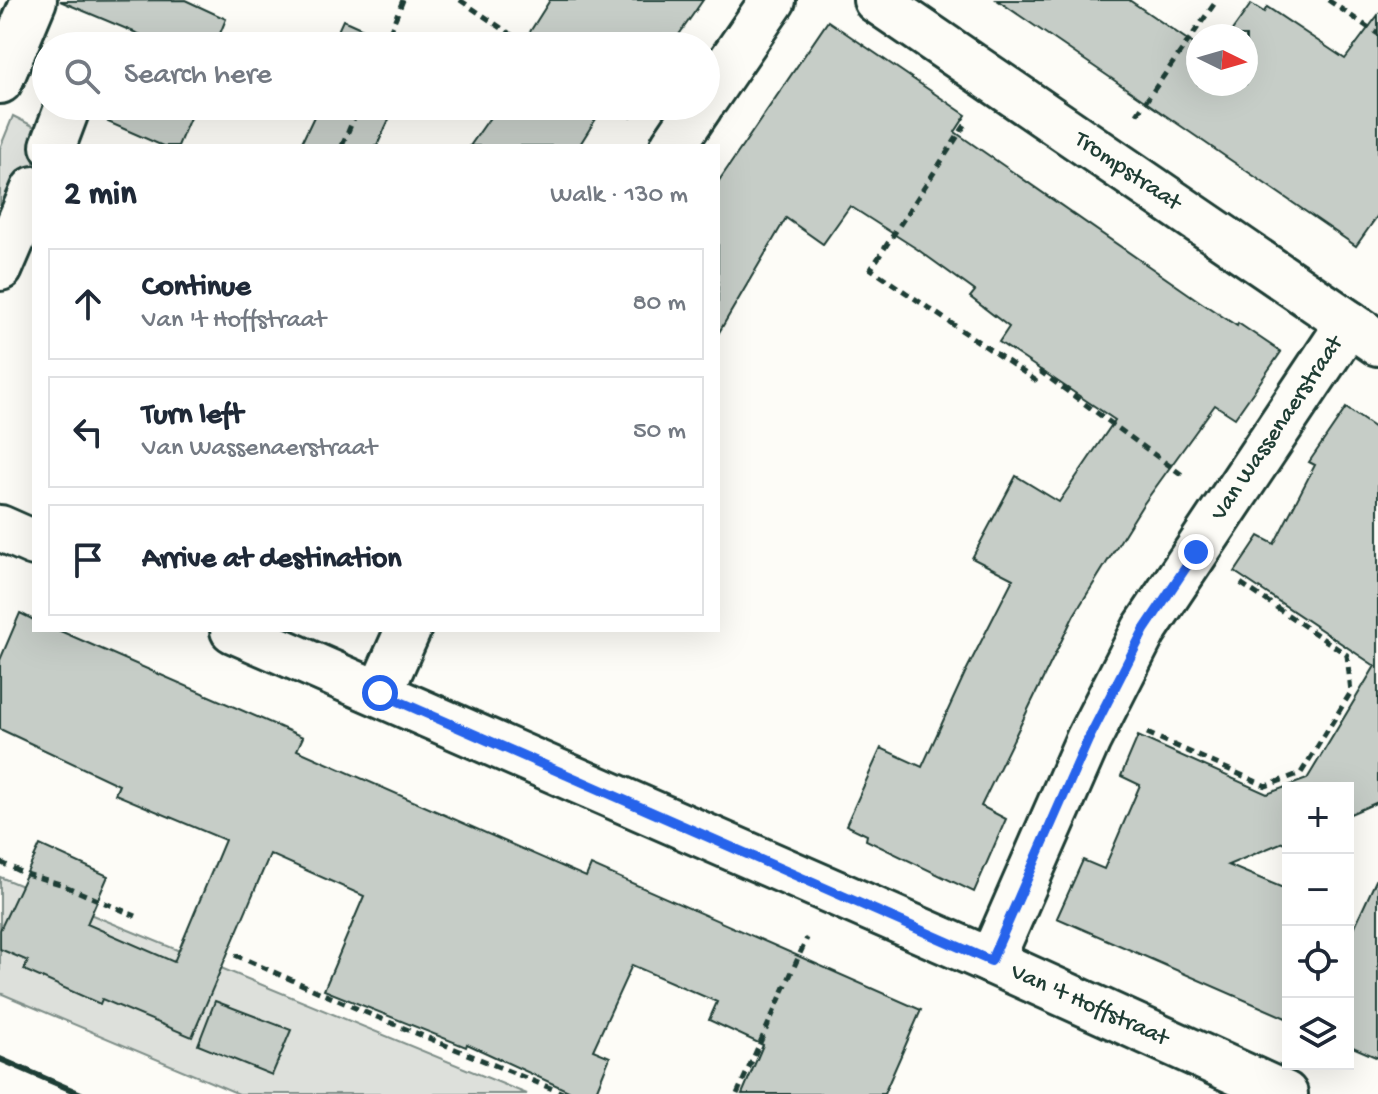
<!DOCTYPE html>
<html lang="en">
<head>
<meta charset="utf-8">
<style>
  body { margin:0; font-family:"Gochi Hand",sans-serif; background:#f6f6f7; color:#1f2937 }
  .controls { position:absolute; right:24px; bottom:24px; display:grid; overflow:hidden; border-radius:0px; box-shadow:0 8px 32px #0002 }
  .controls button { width:72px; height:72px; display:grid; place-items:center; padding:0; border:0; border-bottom:2px solid #e0e1e3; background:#fff; color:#1f2937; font:40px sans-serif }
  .compass { position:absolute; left:1186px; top:24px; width:72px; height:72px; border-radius:50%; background:#fff; box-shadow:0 8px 32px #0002; rotate:95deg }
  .stop { position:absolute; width:24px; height:24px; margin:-18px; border:6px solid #2563eb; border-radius:50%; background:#fff }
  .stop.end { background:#2563eb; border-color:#fff; box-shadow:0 2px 8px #0008 }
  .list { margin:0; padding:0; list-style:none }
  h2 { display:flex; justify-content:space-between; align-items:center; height:104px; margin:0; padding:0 32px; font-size:34px }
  h2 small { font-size:26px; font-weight:400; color:#747a83 }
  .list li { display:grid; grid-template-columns:52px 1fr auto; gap:24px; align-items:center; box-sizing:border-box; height:112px; margin:0 16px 16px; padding:0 16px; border:2px solid #e0e1e3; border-radius:0px }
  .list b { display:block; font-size:30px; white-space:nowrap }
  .list p { margin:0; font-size:26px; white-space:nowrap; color:#747a83 }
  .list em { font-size:26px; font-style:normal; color:#747a83 }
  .icon { flex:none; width:44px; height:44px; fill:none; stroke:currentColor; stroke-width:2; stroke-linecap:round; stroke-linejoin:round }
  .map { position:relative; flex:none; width:1378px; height:1094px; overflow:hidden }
  .search { position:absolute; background:#fff; box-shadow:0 8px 32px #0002; left:32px; top:32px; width:688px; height:88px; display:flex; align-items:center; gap:20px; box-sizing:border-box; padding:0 28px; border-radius:44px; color:#747a83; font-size:30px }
  .panel { position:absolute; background:#fff; box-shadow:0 8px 32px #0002; left:32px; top:144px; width:688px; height:488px; border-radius:0px }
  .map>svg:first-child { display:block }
  .green { fill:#dde0db; stroke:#7e8e88; stroke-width:2 }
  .building { fill:#c6cdc7; stroke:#1f3d34; stroke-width:2 }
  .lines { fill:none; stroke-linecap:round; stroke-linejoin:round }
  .minor-casing { stroke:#1f3d34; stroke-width:50 }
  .path { stroke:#1f3d34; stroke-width:5; stroke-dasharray:8 6; stroke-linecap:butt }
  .minor { stroke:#fdfcf7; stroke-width:44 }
  .rail { stroke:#1f3d34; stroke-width:6 }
  .route { stroke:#2563eb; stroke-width:10 }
  .labels { text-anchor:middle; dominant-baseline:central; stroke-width:7; stroke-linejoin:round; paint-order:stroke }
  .street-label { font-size:24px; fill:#1f3d34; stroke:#fdfcf7 }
</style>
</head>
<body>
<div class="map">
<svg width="1378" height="1094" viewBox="0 0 1378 1094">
  <rect width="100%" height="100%" fill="#fdfcf7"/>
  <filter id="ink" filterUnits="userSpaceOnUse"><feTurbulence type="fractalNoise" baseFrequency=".0125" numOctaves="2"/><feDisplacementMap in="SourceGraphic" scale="16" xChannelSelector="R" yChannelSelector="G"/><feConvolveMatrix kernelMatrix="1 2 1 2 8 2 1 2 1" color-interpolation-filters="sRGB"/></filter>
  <g filter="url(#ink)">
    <!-- green -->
    <g class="green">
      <polygon points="13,116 57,138 34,146 34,192 0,272 0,148"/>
      <polygon points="0,877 527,1094 239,1094 0,993"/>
    </g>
    <!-- building -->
    <g class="building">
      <polygon points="185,0 226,19 215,46 141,46 146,37 60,1"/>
      <polygon points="550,0 703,0 671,46 521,46"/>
      <polygon points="997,0 1129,0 1198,47 1198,84 1246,84 1246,36 1228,36 1251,4 1264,12 1267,7 1345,59 1378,15 1378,215 1356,246"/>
      <polygon points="343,20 401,46 331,46"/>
      <polygon points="828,21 966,115 955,132 1199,301 1237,326 1238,323 1281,352 1235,418 1215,405 1142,506 1074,615 981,806 1006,819 974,892 866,840 867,835 846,825 881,748 922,767 965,673 1013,579 972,558 1016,476 1059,502 1115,420 999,342 1009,327 970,297 975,291 917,249 850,206 823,244 786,218 718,334 718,182"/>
      <polygon points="115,106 195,106 178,146 163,146 108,122"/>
      <polygon points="319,106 395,106 377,146 300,146"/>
      <polygon points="498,106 604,106 579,146 470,146"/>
      <polygon points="1346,408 1378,430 1378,802 1348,815 1348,788 1288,788 1288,840 1228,865 1288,890 1288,1019 1057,918 1083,860 1104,869 1140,785 1121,776 1138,736 1267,794 1307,779 1375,666 1235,572 1259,536 1274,544 1315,465 1309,462"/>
      <polygon points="20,613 34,620 34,630 58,630 303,737 297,750 586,877 591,865 921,1010 884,1094 742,1094 763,1045 709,1020 717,1002 632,965 593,1050 610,1057 595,1094 575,1094 467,1044 466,1047 324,990 364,896 270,854 192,1037 102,999 100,1004 24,970 28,961 0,949 0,930 40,845 108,876 87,924 174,962 225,840 115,794 119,785 0,729 0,660"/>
      <polygon points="1378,876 1378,1058 1348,1045 1348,941"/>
      <polygon points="215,1001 291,1030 272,1075 198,1045"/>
    </g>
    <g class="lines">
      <!-- minor casing -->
      <g class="minor-casing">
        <g id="minor">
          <polyline points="876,0 1378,343"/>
          <polyline points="0,81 34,0"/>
          <polyline points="706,98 773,0"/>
          <polyline points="53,146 68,106"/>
          <polyline points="673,146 700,106"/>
          <polyline points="0,268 34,189"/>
          <polyline points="0,528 34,543"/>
          <polyline points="233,630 991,961 1285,1094"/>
          <polyline points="380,693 408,630"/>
          <polyline points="991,961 1088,740 1144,630 1349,323"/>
        </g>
      </g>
      <!-- path -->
      <g class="path">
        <polyline points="460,0 528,46"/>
        <polyline points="1328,0 1378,34"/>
        <polyline points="384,46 403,0"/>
        <polyline points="616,106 632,117"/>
        <polyline points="1137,114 1217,0"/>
        <polyline points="965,125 871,269 1035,380 1041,372 1185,477"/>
        <polyline points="342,146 359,106"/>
        <polyline points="1147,733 1266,786 1301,773 1351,692 1347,655 1239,582"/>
        <polyline points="0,862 23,873 60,884 136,916"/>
        <polyline points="235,955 367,1013 565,1094"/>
        <polyline points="737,1094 807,938"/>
      </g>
      <!-- minor -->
      <use href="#minor" class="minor"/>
      <!-- rail -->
      <polyline class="rail" points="0,1059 81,1094"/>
    </g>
  </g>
  <g class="lines" filter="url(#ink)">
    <!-- route -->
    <polyline class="route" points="380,693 991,961 1088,740 1144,630 1196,552"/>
  </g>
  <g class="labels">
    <!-- street labels -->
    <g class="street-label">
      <text transform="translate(1127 172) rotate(34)">Trompstraat</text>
      <text transform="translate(1278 429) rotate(-56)">Van Wassenaerstraat</text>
      <text transform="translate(1089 1006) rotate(24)">Van 't Hoffstraat</text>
    </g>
  </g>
</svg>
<div class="controls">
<button>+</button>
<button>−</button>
<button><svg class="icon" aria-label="locate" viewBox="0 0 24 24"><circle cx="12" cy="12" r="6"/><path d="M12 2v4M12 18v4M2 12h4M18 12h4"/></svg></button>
<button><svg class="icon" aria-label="layers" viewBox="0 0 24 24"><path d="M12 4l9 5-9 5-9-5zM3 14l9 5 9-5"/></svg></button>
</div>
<svg class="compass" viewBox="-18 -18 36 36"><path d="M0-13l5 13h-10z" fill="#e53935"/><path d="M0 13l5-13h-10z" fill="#747a83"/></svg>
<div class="stop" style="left:380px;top:693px"></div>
<div class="stop end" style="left:1196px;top:552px"></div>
<div class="search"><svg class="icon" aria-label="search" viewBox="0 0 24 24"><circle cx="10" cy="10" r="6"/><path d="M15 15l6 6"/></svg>Search here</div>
<section class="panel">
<h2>2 min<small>Walk · 130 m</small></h2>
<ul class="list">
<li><svg class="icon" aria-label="ahead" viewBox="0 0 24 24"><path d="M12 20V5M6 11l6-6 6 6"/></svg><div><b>Continue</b><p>Van 't Hoffstraat</p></div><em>80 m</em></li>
<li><svg class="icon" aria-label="left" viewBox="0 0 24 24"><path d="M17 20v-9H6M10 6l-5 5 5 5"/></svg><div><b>Turn left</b><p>Van Wassenaerstraat</p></div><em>50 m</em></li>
<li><svg class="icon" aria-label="arrive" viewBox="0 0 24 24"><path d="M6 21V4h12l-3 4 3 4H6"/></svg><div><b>Arrive at destination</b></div></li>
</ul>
</section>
</div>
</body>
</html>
